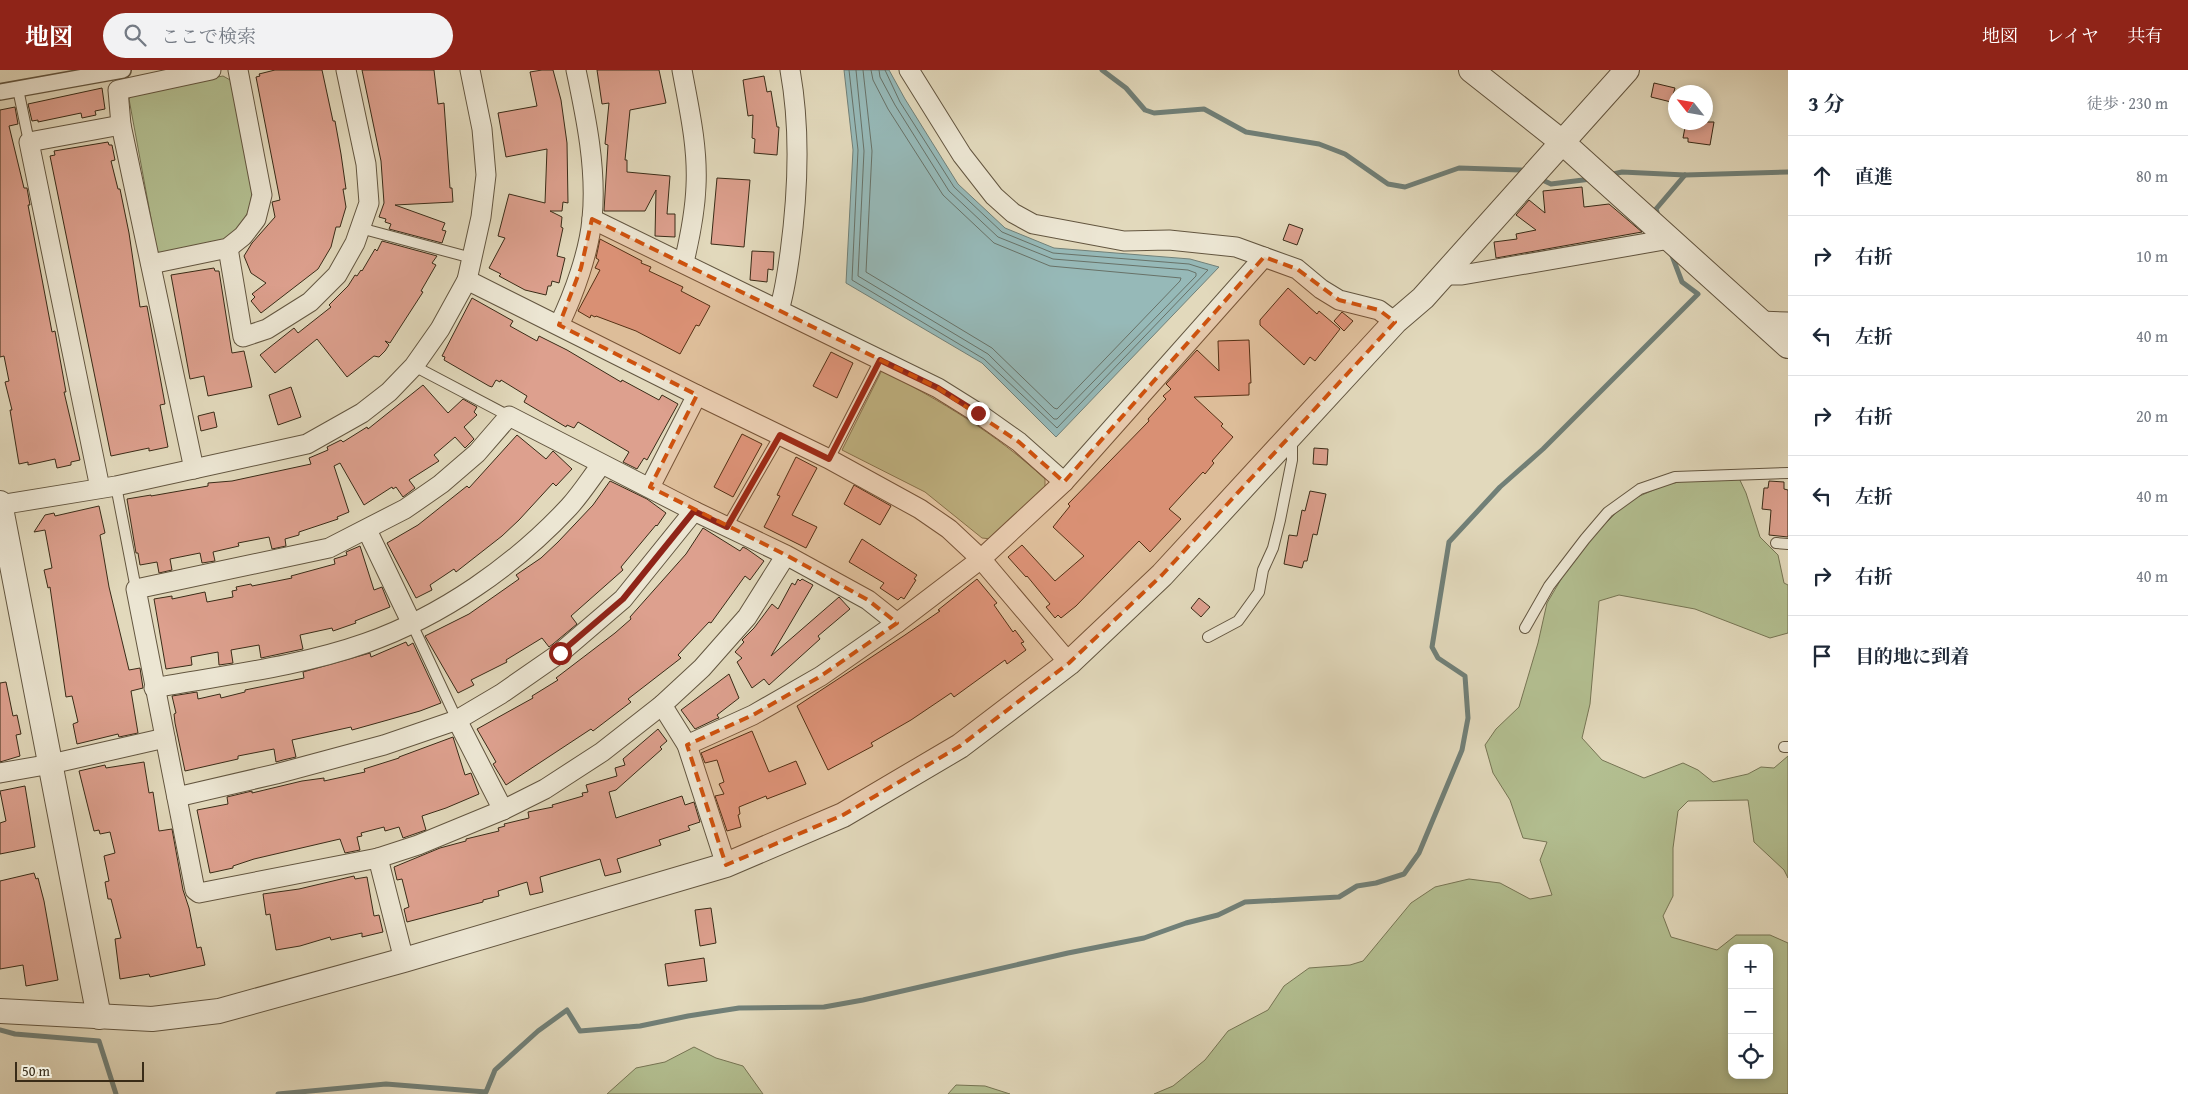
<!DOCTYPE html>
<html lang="ja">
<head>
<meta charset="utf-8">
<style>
  body { margin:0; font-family:"Gentium Book Plus","Noto Serif JP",serif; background:#f2f2f3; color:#1f2937 }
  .controls { position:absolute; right:15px; bottom:15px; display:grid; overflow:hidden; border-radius:10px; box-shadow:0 2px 8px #0003 }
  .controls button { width:45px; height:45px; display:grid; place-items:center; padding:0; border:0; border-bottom:1px solid #e0e1e3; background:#fff; color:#1f2937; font:25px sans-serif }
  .compass { position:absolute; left:1668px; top:15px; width:45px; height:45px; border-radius:50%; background:#fff; box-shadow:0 2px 8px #0003; rotate:301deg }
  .scale { position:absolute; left:15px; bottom:12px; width:129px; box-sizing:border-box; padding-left:5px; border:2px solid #392b17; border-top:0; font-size:14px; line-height:18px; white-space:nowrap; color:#392b17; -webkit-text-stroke:4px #ece6d3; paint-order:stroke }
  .stop { position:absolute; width:15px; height:15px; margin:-11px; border:4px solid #8f2418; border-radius:50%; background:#fff }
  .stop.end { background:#8f2418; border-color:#fff; box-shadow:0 1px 5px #0008 }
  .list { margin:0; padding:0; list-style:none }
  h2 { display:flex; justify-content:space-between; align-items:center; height:65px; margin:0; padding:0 20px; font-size:21px }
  h2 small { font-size:16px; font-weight:400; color:#747a83 }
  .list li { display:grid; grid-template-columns:32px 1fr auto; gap:15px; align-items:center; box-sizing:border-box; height:80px; padding:0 20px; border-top:1px solid #e0e1e3 }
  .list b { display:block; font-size:19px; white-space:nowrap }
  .list em { font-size:16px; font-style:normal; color:#747a83 }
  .icon { flex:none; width:28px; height:28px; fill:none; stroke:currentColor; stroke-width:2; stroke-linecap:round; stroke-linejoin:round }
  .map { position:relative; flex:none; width:1788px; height:1024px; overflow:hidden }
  header { display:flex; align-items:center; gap:30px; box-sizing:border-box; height:70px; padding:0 25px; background:#8f2418; color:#fff }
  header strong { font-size:24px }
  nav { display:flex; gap:28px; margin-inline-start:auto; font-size:18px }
  .search { width:350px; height:45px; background:#f2f2f3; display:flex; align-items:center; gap:12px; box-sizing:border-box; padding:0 18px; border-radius:28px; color:#747a83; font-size:19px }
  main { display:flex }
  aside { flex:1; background:#fff }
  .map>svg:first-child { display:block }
  .green { fill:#b3bf91; stroke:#767554; fill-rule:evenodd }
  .water { fill:#96b9b8; stroke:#718078 }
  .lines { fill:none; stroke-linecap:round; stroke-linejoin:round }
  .shore { stroke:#687268; stroke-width:1 }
  .stream { stroke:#718078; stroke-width:5 }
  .building { fill:#dda08e; stroke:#392b17 }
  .service-casing { stroke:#635640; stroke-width:12 }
  .pedestrian-casing { stroke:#635640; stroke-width:18 }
  .minor-casing { stroke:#635640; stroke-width:21 }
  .tertiary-casing { stroke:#635640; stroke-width:26 }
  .service { stroke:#ece6d3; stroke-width:10 }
  .pedestrian { stroke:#ece6d3; stroke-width:15 }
  .minor { stroke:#ece6d3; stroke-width:19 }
  .tertiary { stroke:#ece6d3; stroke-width:24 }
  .route { stroke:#8f2418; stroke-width:6 }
  .marked { fill:#ce520e; fill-opacity:0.2; stroke:#ce520e; stroke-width:4; stroke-dasharray:10 6; stroke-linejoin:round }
</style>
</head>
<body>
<header>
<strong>地図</strong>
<div class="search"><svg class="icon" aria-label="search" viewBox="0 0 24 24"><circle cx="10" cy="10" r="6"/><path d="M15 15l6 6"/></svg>ここで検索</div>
<nav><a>地図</a><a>レイヤ</a><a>共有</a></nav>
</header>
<main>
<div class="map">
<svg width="1788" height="1024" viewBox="0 0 1788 1024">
  <rect width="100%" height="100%" fill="#e2d9bc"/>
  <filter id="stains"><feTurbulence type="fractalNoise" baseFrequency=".004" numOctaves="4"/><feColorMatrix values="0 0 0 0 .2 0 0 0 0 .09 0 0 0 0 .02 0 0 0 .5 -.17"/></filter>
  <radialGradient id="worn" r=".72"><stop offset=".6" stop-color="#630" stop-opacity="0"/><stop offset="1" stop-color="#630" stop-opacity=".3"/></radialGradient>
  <!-- green -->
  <g class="green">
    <path d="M223,6L232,11L252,122C247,176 206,176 162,185L157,181L129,29L136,22Z"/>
    <path d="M882,300C942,332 994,362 1045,409V417L991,469L982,468L925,422L842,380Z"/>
    <path d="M1738,406L1746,423L1760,467L1778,485L1784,513L1788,515V563L1770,568L1695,539L1619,525L1599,531L1590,634L1582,668L1602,690L1644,708L1683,693L1698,700L1713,712L1748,704L1761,697L1774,698L1788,686V808L1784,800L1754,772L1748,730L1688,731L1678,741L1673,778V826L1663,846L1671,867L1717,880L1736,865H1770L1788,873V1024H1154L1173,1016L1205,990L1228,961L1268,940L1284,916L1309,898L1350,895L1363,891L1411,833L1435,817L1469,809L1500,813L1530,829L1552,825L1540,790L1547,772L1523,768L1510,730L1493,703L1485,675L1496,659L1519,637L1538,573L1547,533L1570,494L1600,459L1628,431L1665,415L1688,410ZM1732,878H1769V1005H1732Z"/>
    <polygon points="694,977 716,988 743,996 763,1024 607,1024 636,998 665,992"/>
    <polygon points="956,1015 985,1016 1010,1024 948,1024"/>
  </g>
  <!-- water -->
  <polygon class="water" points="844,0 889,0 905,29 958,114 1005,158 1054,178 1190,189 1219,197 1056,367 982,293 846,213 853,80"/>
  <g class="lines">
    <!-- shore -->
    <g class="shore">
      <polyline points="849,0 858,80 852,210 984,289 1057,358 1208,200 1189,194 1053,183 1002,162 954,117 900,32 885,0"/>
      <polyline points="856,0 864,81 858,206 988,284 1054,349 1057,349 1196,206 1196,203 1188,200 1053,189 998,167 949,121 895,35 880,7 879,0"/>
      <polyline points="863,0 872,81 866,202 992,278 1054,338 1057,339 1180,211 1181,208 1050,196 994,173 943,125 888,39 873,10 871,0"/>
    </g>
    <!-- stream -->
    <g class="stream">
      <polyline points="1102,0 1126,18 1145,40 1154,43 1204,39 1246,62 1319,74 1345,84 1388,114 1405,117 1459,98 1521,100 1526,103"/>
      <polyline points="1609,105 1622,102 1685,105 1788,102"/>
      <polyline points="1538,108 1551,114 1591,109"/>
      <polyline points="1659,149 1656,139 1685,105"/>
      <polyline points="0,960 15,964 99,971 116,1024"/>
      <polyline points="278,1024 386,1014 486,1022 495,1000 538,961 567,940 580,961 640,956 688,946 739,938 824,937 863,930 1068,883 1144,868 1186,853 1218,845 1245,832 1339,827 1357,816 1376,813 1404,804 1419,783 1462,680 1468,648 1465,606 1438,588 1432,577 1449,472 1500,417 1543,379 1698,224 1682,212 1671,183"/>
    </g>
  </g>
  <!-- building -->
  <g class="building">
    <polygon points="275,0 322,0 333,51 335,51 341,84 346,119 343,119 346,137 340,157 336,157 331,177 318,199 261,243 251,231 255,227 252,224 266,213 251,203 244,186 252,173 275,147 272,132 280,130 256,7 260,6 259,4"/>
    <polygon points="362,0 434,0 438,34 444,33 450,118 452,118 453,132 395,135 445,153 442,160 446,161 442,173 389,159 391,154 385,152 386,149 379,147 384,133 381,91"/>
    <polygon points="542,0 553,0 561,30 567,73 568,133 563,132 562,141 550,141 562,147 561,157 563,158 557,186 565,188 559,213 552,211 551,216 548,216 546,225 525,220 499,206 501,204 489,198 505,168 498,166 509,124 545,133 547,79 506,87 498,43 537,36 530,2"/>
    <polygon points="597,0 659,0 666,33 630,40 625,90 627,90 627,102 670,106 667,144 675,144 675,167 655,166 656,120 645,141 604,141 608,75 605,74 609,33 602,34"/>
    <polygon points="764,6 767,22 771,21 777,57 779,57 777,85 754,83 755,69 752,68 753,45 748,46 743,10"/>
    <polygon points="1654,13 1675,18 1671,32 1651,27"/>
    <polygon points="102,18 105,39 95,41 96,45 82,48 81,43 38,52 38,50 32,51 28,34"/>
    <polygon points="15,37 18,54 9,56 24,118 27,118 30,135 28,135 52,262 55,261 66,322 64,322 80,390 71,392 71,395 57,398 55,389 28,395 28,392 19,394 10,340 12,340 5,312 9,311 4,286 0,287 0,40"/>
    <polygon points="1686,52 1714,52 1710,75 1688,72 1688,68 1683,68"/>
    <polygon points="108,72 109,75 112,75 115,90 111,91 118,119 120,119 129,163 140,237 147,236 165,334 160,335 168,377 149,381 149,378 111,386 50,86 55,85 54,81"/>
    <polygon points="717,108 750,110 744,177 711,174"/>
    <polygon points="1582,117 1584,137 1609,134 1642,162 1496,188 1494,172 1517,169 1516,164 1536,160 1516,145 1529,130 1545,143 1543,121"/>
    <polygon points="1289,154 1303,159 1297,175 1283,170"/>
    <polygon points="600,169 642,191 641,193 651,197 649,201 683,217 681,221 710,236 699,256 696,255 680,284 636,261 596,246 595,247 591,245 590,248 578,241 600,200 595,198 599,190 596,188"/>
    <polygon points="382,171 437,186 432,193 436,195 421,221 423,222 390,273 385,271 389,275 385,281 379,287 374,286 347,307 317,269 275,303 260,285 294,258 298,263 331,237 329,235 348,216 355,205 357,206 361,200 362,201 375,179 377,181"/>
    <polygon points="752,181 774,182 773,200 768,199 767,212 750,210"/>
    <polygon points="214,198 215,201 219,201 232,283 244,281 252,317 208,326 204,306 190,309 171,205"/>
    <polygon points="1288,218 1317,244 1319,241 1340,259 1315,291 1310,287 1304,295 1260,255 1260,250"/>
    <polygon points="472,228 513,251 510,256 537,271 539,266 567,280 621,312 622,310 659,330 662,325 678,334 647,390 644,388 637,399 623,392 629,382 578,352 574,358 567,355 566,357 524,332 527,326 501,310 500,312 496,310 492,317 489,316 444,290 445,287 442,286"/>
    <polygon points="1342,242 1353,251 1344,261 1334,251"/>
    <polygon points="1249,270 1251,313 1249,313 1249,325 1194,327 1223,354 1221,356 1233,367 1212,391 1214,393 1205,404 1203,402 1169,439 1181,449 1150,482 1139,471 1076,536 1061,548 1058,545 1055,548 1046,537 1050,534 1027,506 1026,507 1008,487 1022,475 1055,511 1084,486 1053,457 1070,436 1068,434 1149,351 1148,349 1166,329 1163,326 1171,319 1166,314 1197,280 1219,301 1218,271"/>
    <polygon points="831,282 853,293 837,328 813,316"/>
    <polygon points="423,315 448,343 463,329 477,337 474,342 477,345 464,357 474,369 465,378 455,367 434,385 439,391 409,410 415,418 403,427 396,417 393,419 392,417 364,435 340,393 334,396 349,442 337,447 338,449 299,462 299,465 285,469 286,476 272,479 269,467 238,473 239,476 213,482 215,491 202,493 200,483 170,489 172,500 159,503 157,492 140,495 138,483 136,483 127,429 151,425 151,426 208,416 208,413 232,411 311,394 309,388 328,380 327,377 341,370 343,372 367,357 368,359"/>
    <polygon points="291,317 301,347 278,355 269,325"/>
    <polygon points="214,342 217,357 201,361 198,346"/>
    <polygon points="742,364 762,374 733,427 714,417"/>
    <polygon points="517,365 546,389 553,381 572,399 556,416 553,413 519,450 502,466 456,502 454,499 430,515 432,520 416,528 387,473 418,455 467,416 469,418"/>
    <polygon points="1314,378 1328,379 1327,395 1313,394"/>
    <polygon points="796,387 817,398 792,445 817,457 806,478 764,457 780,426 777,425"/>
    <polygon points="610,411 647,429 666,443 657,456 656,455 621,497 623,500 571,546 577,554 553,574 549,577 542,568 506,590 507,592 471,610 474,615 458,623 425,566 469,544 519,509 516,505 541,488 558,472 593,435"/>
    <polygon points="1769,411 1784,412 1784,419 1788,420 1788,467 1769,465 1771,440 1762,439 1764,418 1768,418"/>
    <polygon points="854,415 891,436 880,455 844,434"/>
    <polygon points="1310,421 1326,424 1317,465 1313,464 1307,491 1304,491 1302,498 1284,494 1289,465 1297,466 1302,440 1305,441"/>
    <polygon points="99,436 105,463 100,465 109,517 129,600 140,598 143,618 131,621 138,663 119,667 118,664 77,674 73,654 78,652 72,626 66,627 50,517 48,518 44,500 52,498 45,460 34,462 45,445 54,443 55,446"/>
    <polygon points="703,458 740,481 743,477 747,479 764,491 750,510 745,506 711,553 709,552 678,585 681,588 628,629 631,632 593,661 591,659 506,715 493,694 496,692 477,659 533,628 532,626 558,610 556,608 615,563 631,549 630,547 686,484"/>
    <polygon points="862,469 917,505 914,509 916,510 904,529 901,527 898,530 880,518 884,513 849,492"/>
    <polygon points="360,476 374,520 382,517 390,537 355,551 356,553 333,561 332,558 300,565 303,579 261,588 259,575 231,580 233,593 219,595 218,582 191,587 192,595 166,599 154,529 172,526 172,529 205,522 207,532 233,527 232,521 237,520 236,517 251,514 252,516 292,508 291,506 335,494 334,489 347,485 346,482"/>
    <polygon points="798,509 800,511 802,509 813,515 771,586 839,527 850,539 818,566 820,569 769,615 764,609 752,618 737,592 742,588 735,582 744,572 742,570 754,558 772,534 778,539 792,513 795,515"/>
    <polygon points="977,509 997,533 994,535 1013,562 1015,560 1024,572 1021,573 1026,580 1007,594 1005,590 954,627 951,623 911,650 871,673 873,676 828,700 797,636 905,565 940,541 938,540"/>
    <polygon points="1199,528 1210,537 1201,547 1191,538"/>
    <polygon points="406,572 408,576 413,573 441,633 420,641 352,660 351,657 292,670 296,687 283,690 276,692 274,679 238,686 238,689 185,701 175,653 174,644 176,643 172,626 197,622 198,629 220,624 221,628 245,622 245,620 304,608 303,602 370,583 371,587"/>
    <polygon points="729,604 739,628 717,645 719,648 716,649 695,659 681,640"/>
    <polygon points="6,612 13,646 17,645 21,664 16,665 20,686 0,692 0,613"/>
    <polygon points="658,659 667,671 660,677 662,679 616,720 609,722 616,748 682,726 685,735 694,732 700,752 688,756 690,760 659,770 661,775 617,789 621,802 605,806 600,789 540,807 543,822 530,825 527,812 498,821 499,826 483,830 483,832 407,852 404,839 409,837 402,809 397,810 394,797 440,778 466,771 466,769 499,761 498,758 505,756 504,754 529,748 528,742 553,737 552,735 583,726 582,723 588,722 586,715 617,706 615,698 625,695 623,689"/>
    <polygon points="752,661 769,702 796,691 806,714 767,729 766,726 739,737 740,744 738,745 741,757 727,761 715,726 724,724 719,714 724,712 717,690 705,693 701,683"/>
    <polygon points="453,667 465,705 471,703 479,724 446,738 422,746 426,760 403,768 399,757 385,761 384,757 361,763 362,766 357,767 360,780 345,783 340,769 254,789 233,796 233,798 210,803 197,740 228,734 227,727 252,721 252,723 302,711 324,708 324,711 365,702 364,699 399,688 399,687"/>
    <polygon points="144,692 149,723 153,722 159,761 172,759 183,820 189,838 197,878 201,877 205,895 150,907 149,904 120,909 115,869 121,868 111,829 108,829 105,812 109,811 104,786 115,783 110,762 100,764 99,760 94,761 79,701 105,695 106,698"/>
    <polygon points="25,716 35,777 0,784 0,753 6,751 0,721"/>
    <polygon points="34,803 36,809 38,808 44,831 58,910 26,916 23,895 0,899 0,811"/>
    <polygon points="354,806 355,809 367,807 374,846 379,845 383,862 362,867 362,863 331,870 330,867 300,876 276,880 270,844 266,845 263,824 299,819"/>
    <polygon points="711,838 716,873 700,876 695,840"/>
    <polygon points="704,888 707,911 668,916 665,894"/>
  </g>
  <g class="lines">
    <!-- service casing -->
    <g class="service-casing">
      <g id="service">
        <polyline points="18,19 29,72"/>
        <polyline points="360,158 472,188"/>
        <polyline points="414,296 509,346"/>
        <polyline points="829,389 880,290"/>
        <polyline points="116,416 136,519"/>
        <polyline points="727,457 780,365"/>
        <polyline points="1776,473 1788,474"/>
        <polyline points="412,554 457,650"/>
        <polyline points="1525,558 1549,516 1585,469 1608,442 1640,419 1675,407 1788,403"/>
        <polyline points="1208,567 1238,551 1259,522 1263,500 1273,478 1280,450 1292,390 1292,370"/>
        <polyline points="1784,677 1788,677"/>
      </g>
    </g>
    <!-- pedestrian casing -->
    <g class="pedestrian-casing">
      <polyline id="pedestrian" points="0,22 123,0"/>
    </g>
    <!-- minor casing -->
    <g class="minor-casing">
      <g id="minor">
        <path d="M682,0C689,38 698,77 696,116C695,142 690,167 684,192"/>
        <polyline points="909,0 962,85 994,126 1013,143 1033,154 1124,171 1169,170 1236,177 1297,199 1321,219 1339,230 1379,240 1395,252"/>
        <polyline points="592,149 938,318 978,343 1019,372 1064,412"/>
        <polyline points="228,178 243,267 267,259 310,232 337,205 355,173 369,133 366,94 346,0"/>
        <polyline points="151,194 228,178 243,166 256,149 262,125 238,0"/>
        <polyline points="1442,205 1462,205 1670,169"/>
        <polyline points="467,210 697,325 829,389 920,439 949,459 981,489 1069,593"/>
        <path d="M779,240C785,221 787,203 790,183C798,123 801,60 790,0"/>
        <polyline points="1760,251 1788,252"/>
        <path d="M559,255C574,224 589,182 592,149C597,100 586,47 576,0"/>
        <polyline points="194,399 121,55 118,20 211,0"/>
        <polyline points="650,417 697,325"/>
        <polyline points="100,418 29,72 121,55"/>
        <polyline points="0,435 116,416 307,374 362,343 389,322 414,296 440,259 467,210 481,147 486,105 482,59 470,0"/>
        <polyline points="367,460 412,554"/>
        <polyline points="786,485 747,547 702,598 662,635 602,682 545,719 503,740 418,775 378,788 199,823 195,820 136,519 329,478 405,439 441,414 477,383 509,346 694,441 786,485 868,530 897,553"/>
        <path d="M154,618C224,605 298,597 366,573C442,546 514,496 569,437C581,424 591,408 601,395"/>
        <polyline points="662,635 687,675 726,795"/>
        <polyline points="457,650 503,740"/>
        <polyline points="687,675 753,645 821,606 897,553 981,489 1064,412 1264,187"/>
        <polyline points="0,703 51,694 165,668"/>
        <polyline points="177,727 276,704 384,675 457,650 501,624 560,583 623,529 694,441"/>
        <polyline points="378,788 404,890"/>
      </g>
    </g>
    <!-- tertiary casing -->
    <g class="tertiary-casing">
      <g id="tertiary">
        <polyline points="1471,0 1562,72 1788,276"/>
        <polyline points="0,433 99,947"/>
        <polyline points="0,941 152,949 219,941 404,890 726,795 843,745 960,676 1069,593 1162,505 1395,252 1423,228 1627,0"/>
      </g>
    </g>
    <!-- service -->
    <use href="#service" class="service"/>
    <!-- pedestrian -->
    <use href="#pedestrian" class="pedestrian"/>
    <!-- minor -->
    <use href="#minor" class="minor"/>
    <!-- tertiary -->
    <use href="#tertiary" class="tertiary"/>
  </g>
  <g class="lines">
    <!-- route -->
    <polyline class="route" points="560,583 623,529 694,441 727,457 780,365 829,389 880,290 938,318 978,343"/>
  </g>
  <!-- marked area -->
  <path class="marked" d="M592,149L938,318L1019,372L1064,412L1264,187L1297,199L1339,230L1379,240L1395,252L1162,505L1069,593L960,676L843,745L726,795L687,675L753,645L821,606L897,553L868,530L786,485L650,417L697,325L559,255L581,198Z"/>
  <rect width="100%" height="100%" filter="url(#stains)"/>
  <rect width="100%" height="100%" fill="url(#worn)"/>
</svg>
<div class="controls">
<button>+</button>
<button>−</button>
<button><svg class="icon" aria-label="locate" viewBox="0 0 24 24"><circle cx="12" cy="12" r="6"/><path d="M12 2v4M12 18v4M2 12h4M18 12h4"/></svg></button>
</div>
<svg class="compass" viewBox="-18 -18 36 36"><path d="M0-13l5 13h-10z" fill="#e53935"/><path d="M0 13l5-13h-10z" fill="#747a83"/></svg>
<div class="scale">50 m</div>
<div class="stop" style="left:560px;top:583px"></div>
<div class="stop end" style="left:978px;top:343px"></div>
</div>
<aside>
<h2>3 分<small>徒歩 · 230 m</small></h2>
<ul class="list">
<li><svg class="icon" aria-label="ahead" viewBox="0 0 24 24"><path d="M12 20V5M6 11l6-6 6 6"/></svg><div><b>直進</b></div><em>80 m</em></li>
<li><svg class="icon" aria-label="right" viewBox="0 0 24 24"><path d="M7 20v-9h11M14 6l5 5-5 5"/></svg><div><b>右折</b></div><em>10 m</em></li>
<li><svg class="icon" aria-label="left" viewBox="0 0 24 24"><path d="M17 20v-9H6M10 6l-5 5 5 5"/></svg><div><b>左折</b></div><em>40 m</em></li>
<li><svg class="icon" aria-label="right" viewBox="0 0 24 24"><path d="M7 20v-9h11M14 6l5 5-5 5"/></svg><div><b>右折</b></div><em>20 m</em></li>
<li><svg class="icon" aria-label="left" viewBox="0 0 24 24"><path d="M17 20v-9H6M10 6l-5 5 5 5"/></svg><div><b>左折</b></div><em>40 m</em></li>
<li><svg class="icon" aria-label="right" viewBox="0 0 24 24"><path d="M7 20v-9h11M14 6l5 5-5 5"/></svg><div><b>右折</b></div><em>40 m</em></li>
<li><svg class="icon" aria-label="arrive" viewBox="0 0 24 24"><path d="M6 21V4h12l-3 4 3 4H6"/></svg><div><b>目的地に到着</b></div></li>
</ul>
</aside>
</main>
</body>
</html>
